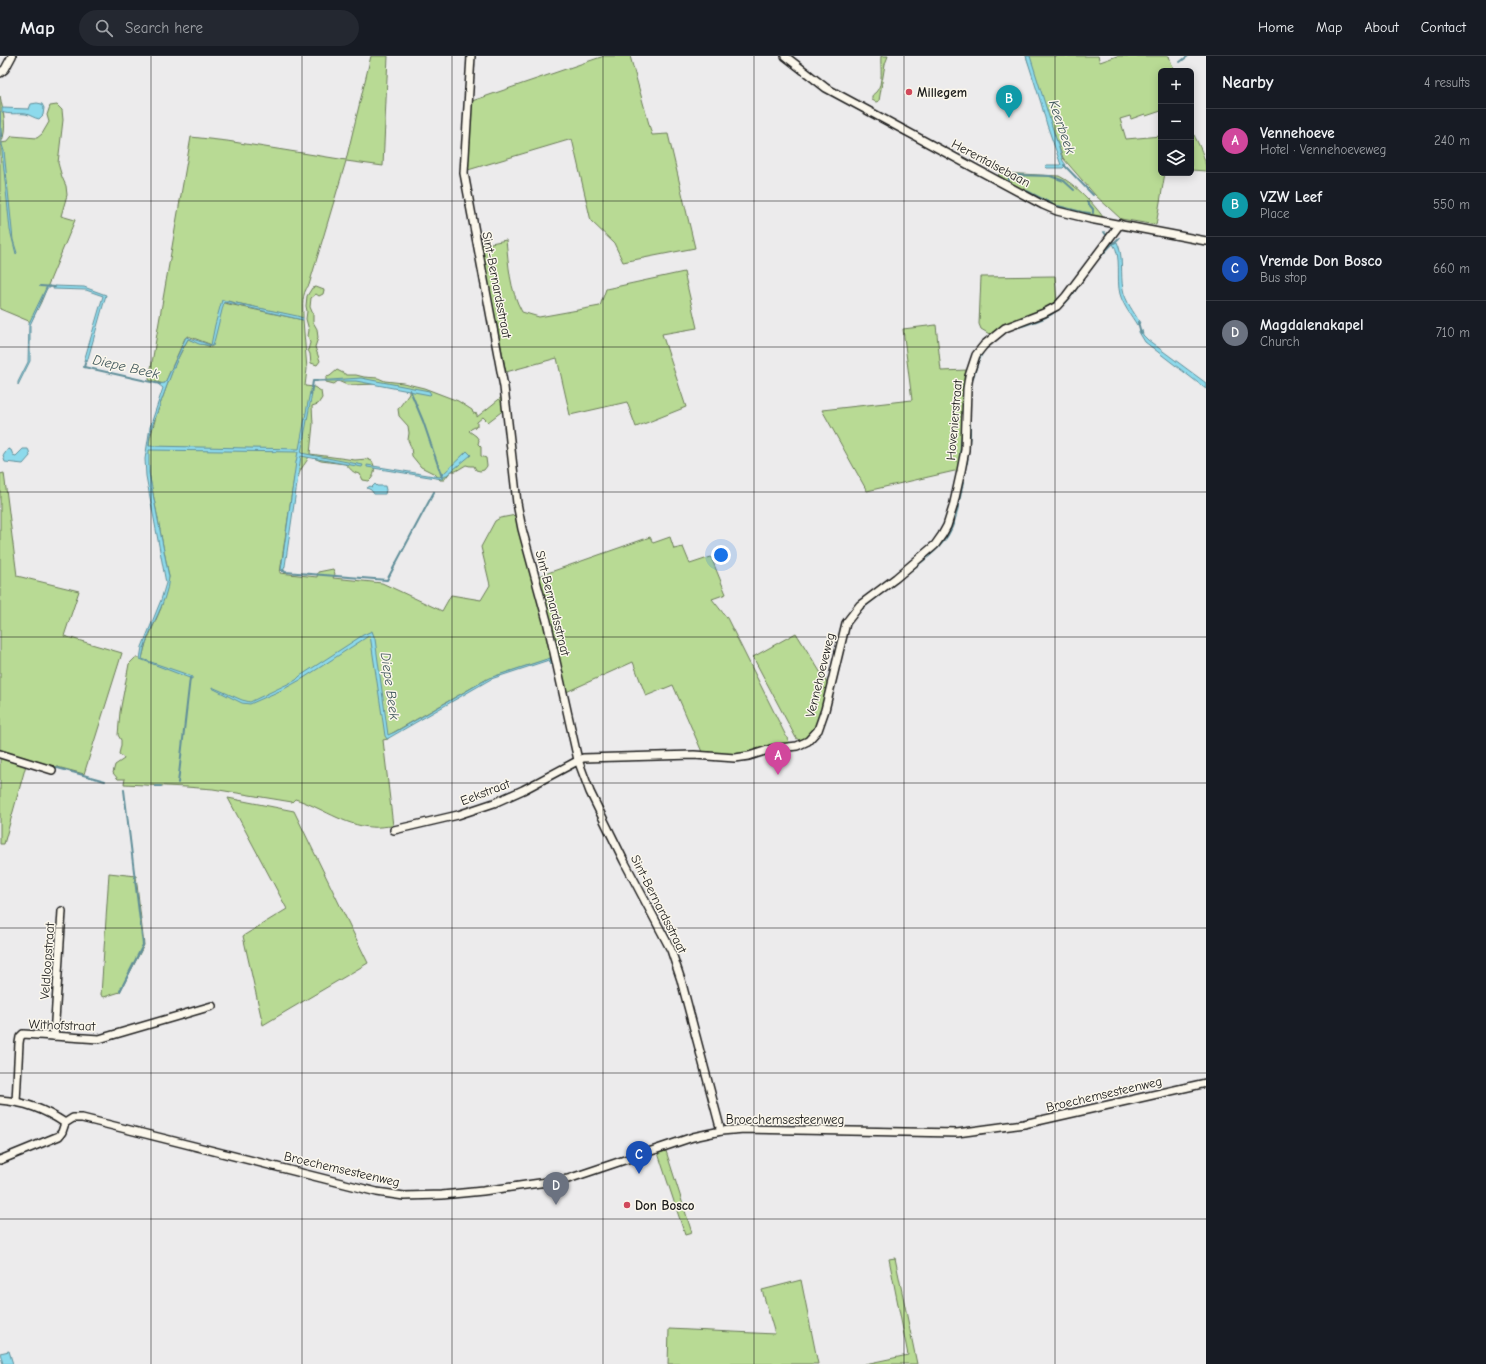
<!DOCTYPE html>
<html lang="en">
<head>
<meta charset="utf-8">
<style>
  body { margin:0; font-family:"Comic Neue",sans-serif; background:#242831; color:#f1f3f6 }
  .controls { position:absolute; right:12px; top:12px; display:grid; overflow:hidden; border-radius:6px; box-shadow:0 2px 10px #0003 }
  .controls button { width:36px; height:36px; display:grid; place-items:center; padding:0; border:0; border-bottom:1px solid #363941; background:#171b24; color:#f1f3f6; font:20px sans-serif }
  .you { position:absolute; left:721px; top:499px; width:14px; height:14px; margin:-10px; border:3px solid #fff; border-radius:50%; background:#1a73e8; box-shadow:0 0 0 6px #1a73e833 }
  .badge { display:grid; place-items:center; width:26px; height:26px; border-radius:50%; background:#d1495b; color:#fff; font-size:13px; font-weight:700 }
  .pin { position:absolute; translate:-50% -33px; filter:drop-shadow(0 1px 2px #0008) }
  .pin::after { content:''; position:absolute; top:21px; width:14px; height:12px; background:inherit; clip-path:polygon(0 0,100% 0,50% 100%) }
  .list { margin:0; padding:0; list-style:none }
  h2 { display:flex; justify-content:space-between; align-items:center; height:52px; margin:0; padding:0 16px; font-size:17px }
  h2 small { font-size:13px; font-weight:400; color:#9ea1a6 }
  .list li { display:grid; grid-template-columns:26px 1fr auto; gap:12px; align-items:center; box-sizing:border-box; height:64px; padding:0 16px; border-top:1px solid #363941 }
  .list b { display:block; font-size:15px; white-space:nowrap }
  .list p { margin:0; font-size:13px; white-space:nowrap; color:#9ea1a6 }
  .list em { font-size:13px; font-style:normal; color:#9ea1a6 }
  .icon { flex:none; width:22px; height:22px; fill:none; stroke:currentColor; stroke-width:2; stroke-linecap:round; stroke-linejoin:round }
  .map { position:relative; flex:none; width:1206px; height:1308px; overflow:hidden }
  header { display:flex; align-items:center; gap:24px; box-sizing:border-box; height:56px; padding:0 20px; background:#171b24; border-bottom:1px solid #363941 }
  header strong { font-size:19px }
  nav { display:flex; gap:22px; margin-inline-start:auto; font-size:14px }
  .search { width:280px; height:36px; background:#242831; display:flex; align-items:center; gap:10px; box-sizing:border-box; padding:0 14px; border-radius:22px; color:#9ea1a6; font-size:15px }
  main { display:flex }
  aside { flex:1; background:#171b24 }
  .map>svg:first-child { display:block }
  .green { fill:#b8da94; stroke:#6a7b58 }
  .water { fill:#8ddaec; stroke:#608e99 }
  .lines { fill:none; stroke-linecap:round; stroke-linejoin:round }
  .stream { stroke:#608e99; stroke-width:2 }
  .minor-casing { stroke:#1c1c1c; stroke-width:10 }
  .minor { stroke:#fbf7ec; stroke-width:7 }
  .grid { fill:none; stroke:#1c1c1c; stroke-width:1; stroke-opacity:0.55 }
  .poi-dot { fill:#d1495b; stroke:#fbf7ec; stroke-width:1.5 }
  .labels { text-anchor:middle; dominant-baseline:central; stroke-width:3; stroke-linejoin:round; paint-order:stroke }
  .poi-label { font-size:13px; font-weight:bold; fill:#1c1c1c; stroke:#fbf7ec; text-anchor:start }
  .street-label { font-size:13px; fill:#1c1c1c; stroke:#fbf7ec }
  .water-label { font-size:14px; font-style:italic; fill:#3e555a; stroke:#fbf7ec }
</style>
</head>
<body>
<header>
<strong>Map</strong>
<div class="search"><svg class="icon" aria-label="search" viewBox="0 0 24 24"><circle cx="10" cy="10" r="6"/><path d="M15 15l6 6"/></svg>Search here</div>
<nav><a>Home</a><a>Map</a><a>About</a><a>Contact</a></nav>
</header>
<main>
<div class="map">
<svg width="1206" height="1308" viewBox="0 0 1206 1308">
  <rect width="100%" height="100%" fill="#ecebec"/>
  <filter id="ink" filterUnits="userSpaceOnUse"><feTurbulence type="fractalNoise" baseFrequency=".025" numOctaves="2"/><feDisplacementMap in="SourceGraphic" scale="8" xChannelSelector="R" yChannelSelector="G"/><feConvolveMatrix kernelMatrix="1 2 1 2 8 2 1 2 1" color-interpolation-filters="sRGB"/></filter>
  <g filter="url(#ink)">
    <!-- green -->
    <g class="green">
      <path d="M371,0H388L383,110L346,105L309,229C301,238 303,250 303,262L223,244L224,247L303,264L307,313L305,330L314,331L321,335L322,342L318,348L312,350L313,368L310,398L355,404L367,403L372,405C376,412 375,420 369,425L363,424L360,418C351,417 351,412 345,408L321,405L309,400C306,409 301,409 298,422H294L280,517L317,521L318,516L333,513L335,518L333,522L382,527L442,555L451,539L481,544L490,529L481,491L495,465L500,462L516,459L541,553L551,602L487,623L389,679L388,683L383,684L393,770C386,770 378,772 371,771C345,770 319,750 295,743L292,746L213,733L186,731L124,728L125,723H118L113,717L115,709L124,703L123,701L119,698L121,689V684L118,679L120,656L129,608L135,602H142L146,587L161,552L169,521L149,417L148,399L150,382L157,357L174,310L188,283L211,291L212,289L188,280L185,282L165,327L164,328L149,324L191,81L227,85L346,104Z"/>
      <polygon points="604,0 630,0 652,79 668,78 695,192 623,206 614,187 591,165 572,83 468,114 472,45"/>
      <path d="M881,0H888L885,8L879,45L876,46L872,44V40C873,38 875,37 876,36C884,28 880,10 881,0Z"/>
      <polygon points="1026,0 1098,0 1100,6 1117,0 1169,0 1174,15 1161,15 1161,55 1146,60 1145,58 1131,63 1130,60 1120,63 1126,83 1161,80 1161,117 1165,117 1156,169 1121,163 1095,139 1063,102"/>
      <path d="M0,40C3,55 8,73 1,87L7,86L12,80L37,82L42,78L49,66L47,59L50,50L57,49L62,54L63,64L58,107L62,121L66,130L67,139L61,160L75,164L41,246L31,266L0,253Z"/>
      <path d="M1191,77H1193C1199,89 1206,102 1206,115L1191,114Z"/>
      <path d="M1001,117L1059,120C1074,127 1094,148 1103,161C1062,157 1032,141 998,119Z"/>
      <path d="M506,184C509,210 509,232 522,256L539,261L600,250L606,233L684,216L697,272L662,278L686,351L636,371L627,346L570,359L557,302L506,316L481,189Z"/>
      <path d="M1055,220L1057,247C1051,250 1046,254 1040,256C1021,264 1006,264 991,279L981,273L979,268L981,221Z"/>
      <polygon points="316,231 324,234 323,238 319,240 316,238 311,242 310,251 313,258 313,266 317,273 318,282 315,291 320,305 317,309 311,307 310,298 308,294 310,287 308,280 309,274 306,263 307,255 306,250 307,240 312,232"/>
      <polygon points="936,269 941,315 968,314 959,414 867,435 822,354 912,344 903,273"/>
      <polygon points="337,314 347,319 356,319 364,321 378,322 385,325 403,327 424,332 458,345 472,354 473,357 477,358 477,361 503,340 505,353 488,366 483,361 477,366 477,370 471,373 469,375 476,380 479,384 478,388 481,391 481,400 486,402 487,410 484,414 480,415 476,414 474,410 470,410 466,409 456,415 451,415 444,424 440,424 435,418 421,411 412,400 411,391 408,384 409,377 408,370 399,360 398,353 409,338 409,334 378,328 347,329 338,325 334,328 326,326 326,321 330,320"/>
      <polygon points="4,417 17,520 79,535 64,580 122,597 84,718 0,696 0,418"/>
      <polygon points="650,481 653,487 670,481 674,493 683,491 690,508 711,501 726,538 712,543 727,562 790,688 742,699 702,696 673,629 646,640 633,606 564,637 551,566 539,520"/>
      <polygon points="796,577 829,630 816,673 809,680 801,685 796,682 753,601"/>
      <polygon points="0,701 26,709 4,788 0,788"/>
      <polygon points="228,742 294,755 368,907 263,969 243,880 287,853"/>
      <polygon points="109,817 136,820 144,889 120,936 104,941 101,939"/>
      <polygon points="666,1095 692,1177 685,1179 658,1097"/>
      <polygon points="895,1202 917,1308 865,1308 908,1299 889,1203"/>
      <polygon points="801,1224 818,1308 668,1308 669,1273 775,1278 762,1234"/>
    </g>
    <!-- water -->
    <g class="water">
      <polygon points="1026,0 1030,0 1063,105 1066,109 1063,112 1047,112 1045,110 1047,109 1061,109 1047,69 1041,47"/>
      <path d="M37,47L42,48L44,52L43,59L39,63C34,62 30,59 26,58C18,57 8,59 2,56V52L29,53L31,48Z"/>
      <polygon points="0,55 2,89 4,95 13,184 17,197 16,198 10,174 0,75"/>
      <path d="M1117,186C1124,200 1120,218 1123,233C1125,245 1134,256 1140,267L1137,269C1131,259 1123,249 1120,238C1116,224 1122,199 1113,188Z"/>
      <polygon points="47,230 50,230 50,232 47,232 30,269 30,305 18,329 18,326 28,306 29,267"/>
      <polygon points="54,230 84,231 106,239 87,306 84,305 103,240 86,234 53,233"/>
      <path d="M222,244L297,260L303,262V264L224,246L213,290L199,288L188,283C176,303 169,324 161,346C156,360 149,375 149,390L299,393L310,336L312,337L301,397L363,409L362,411L301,400L285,510L283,516L281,514L296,406L298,396L149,394V417L169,521C167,550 146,574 142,603L183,617L192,621V623L140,603L142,591L161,544L166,527L146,420L145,403L150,371L163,332L158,328L165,327L186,281L211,289L215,269Z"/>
      <polygon points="1142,274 1143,279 1148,284 1206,327 1206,333 1145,286 1139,276 1139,275"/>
      <polygon points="361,322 429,335 431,338 430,339 356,325 315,325"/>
      <polygon points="8,393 11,394 13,399 16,400 23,393 28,393 29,395 30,400 23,408 5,406 3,400"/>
      <polygon points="467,395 471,399 442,423 367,411 367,409 440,421"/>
      <polygon points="375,428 377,430 385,430 386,434 385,438 374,438 371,434 367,432 370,430 372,431"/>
      <polygon points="372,575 375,583 388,679 395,676 489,622 550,602 552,609 551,609 549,604 491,623 387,683 385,680 383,666 370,579 302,623 284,633 250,648 242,647 212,632 212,631 242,644 250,646 296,624 300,620 363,579"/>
      <polygon points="9,1295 13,1308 3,1308 0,1297"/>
    </g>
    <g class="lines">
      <!-- stream -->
      <g class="stream">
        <polyline points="1180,6 1188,0"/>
        <polyline points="1064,109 1093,139"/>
        <polyline points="1009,125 1009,120 1011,119 1050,120 1064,125 1074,134"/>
        <polyline points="1027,135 1052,148"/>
        <polyline points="1087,146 1093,153 1093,157"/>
        <polyline points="1058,150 1082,156 1090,157"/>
        <polyline points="1104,176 1107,180"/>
        <polyline points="1115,186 1119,182"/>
        <polyline points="1097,204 1114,186"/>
        <polyline points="40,230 55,231"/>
        <polyline points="1138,266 1141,277"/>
        <path d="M1015,272C1044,264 1062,257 1078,230"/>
        <polyline points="86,304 84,311 160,328"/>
        <polyline points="972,325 978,305 984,294"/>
        <polyline points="410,334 423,365 442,421"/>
        <polyline points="311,338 313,325 317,325"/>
        <polyline points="967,407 970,378 970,355"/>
        <polyline points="959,409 962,378"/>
        <polyline points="283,514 285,516 387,524 434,436"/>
        <path d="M909,516C922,505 939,494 948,479C957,464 959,444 963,427"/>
        <polyline points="859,555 883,536"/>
        <polyline points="846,581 850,567"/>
        <polyline points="566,707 573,703"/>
        <polyline points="54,711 105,725"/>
        <polyline points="178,727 190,622"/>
        <polyline points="155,730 161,730"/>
        <polyline points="120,935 143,889 124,734"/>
      </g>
      <!-- minor casing -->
      <g class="minor-casing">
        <g id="minor">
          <polyline points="471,0 464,117 504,331 517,447 522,473 547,565 578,704 590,736 624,805 671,894 681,924 721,1075"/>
          <polyline points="785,0 826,32 1043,149 1057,155 1090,163 1206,185"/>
          <polyline points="0,17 5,13 12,0"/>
          <polyline points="0,698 52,714"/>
          <polyline points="394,774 458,759 494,747 523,734 583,702 694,699 735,702 749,700 771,693 797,690 808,685 818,674 825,654 846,567 860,549 896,522 935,489 942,479 947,470 953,451 961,415 965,394 967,333 969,320 976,299 984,289 1005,272 1044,257 1057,250 1066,240 1120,168"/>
          <polyline points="54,980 62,855"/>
          <path d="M0,1044C25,1046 44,1053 65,1067"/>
          <polyline points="16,1046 19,987 20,981 23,978 99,983 212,950"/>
          <polyline points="65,1067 73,1062 82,1062 377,1136 404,1140 442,1139 483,1135 568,1123 693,1081 721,1075 744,1073 957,1077 1024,1068 1206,1027"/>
          <polyline points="0,1104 59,1080 62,1076 65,1067"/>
        </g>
      </g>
      <!-- minor -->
      <use href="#minor" class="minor"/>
    </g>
  </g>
  <!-- grid -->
  <path class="grid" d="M151,0V1308M302,0V1308M452,0V1308M603,0V1308M754,0V1308M904,0V1308M1055,0V1308M0,145H1206M0,291H1206M0,436H1206M0,581H1206M0,727H1206M0,872H1206M0,1017H1206M0,1163H1206"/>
  <!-- markers -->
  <g class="poi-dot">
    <circle cx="909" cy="36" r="4"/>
    <circle cx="627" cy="1149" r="4"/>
  </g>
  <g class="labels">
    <!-- poi labels -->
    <g class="poi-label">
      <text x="917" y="36">Millegem</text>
      <text x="635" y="1149">Don Bosco</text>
    </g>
    <!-- street labels -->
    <g class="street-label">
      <text transform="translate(991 107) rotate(28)">Herentalsebaan</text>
      <text transform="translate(497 229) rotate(79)">Sint-Bernardsstraat</text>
      <text transform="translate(954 364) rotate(-85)">Hovenierstraat</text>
      <text transform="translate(553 547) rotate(76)">Sint-Bernardsstraat</text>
      <text transform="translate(820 619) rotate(-76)">Vennehoeveweg</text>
      <text transform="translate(485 736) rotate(-21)">Eekstraat</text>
      <text transform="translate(659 848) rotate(63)">Sint-Bernardsstraat</text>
      <text transform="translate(47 905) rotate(-86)">Veldloopstraat</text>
      <text transform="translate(62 969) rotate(2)">Withofstraat</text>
      <text transform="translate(1104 1038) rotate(-13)">Broechemsesteenweg</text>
      <text x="785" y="1063">Broechemsesteenweg</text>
      <text transform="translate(342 1113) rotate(13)">Broechemsesteenweg</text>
    </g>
    <!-- water labels -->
    <g class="water-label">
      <text transform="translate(1062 71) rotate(71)">Keerbeek</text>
      <text transform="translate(126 311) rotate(13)">Diepe Beek</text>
      <text transform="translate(390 630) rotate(82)">Diepe Beek</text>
    </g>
  </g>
</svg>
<div class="controls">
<button>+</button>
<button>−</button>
<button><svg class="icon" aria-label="layers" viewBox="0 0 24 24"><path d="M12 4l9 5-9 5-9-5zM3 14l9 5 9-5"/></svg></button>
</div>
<div class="you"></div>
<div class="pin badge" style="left:778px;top:719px;background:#d1479c">A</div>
<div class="pin badge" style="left:1009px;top:62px;background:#0f9aa8">B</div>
<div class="pin badge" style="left:639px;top:1118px;background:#1a4fb4">C</div>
<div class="pin badge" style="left:556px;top:1149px;background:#6b7280">D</div>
</div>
<aside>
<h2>Nearby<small>4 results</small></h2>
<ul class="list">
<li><span class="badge" style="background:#d1479c">A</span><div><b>Vennehoeve</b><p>Hotel · Vennehoeveweg</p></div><em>240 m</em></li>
<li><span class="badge" style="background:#0f9aa8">B</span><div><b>VZW Leef</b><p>Place</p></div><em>550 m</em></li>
<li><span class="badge" style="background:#1a4fb4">C</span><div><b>Vremde Don Bosco</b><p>Bus stop</p></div><em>660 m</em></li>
<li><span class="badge" style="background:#6b7280">D</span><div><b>Magdalenakapel</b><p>Church</p></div><em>710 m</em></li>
</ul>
</aside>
</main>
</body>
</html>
